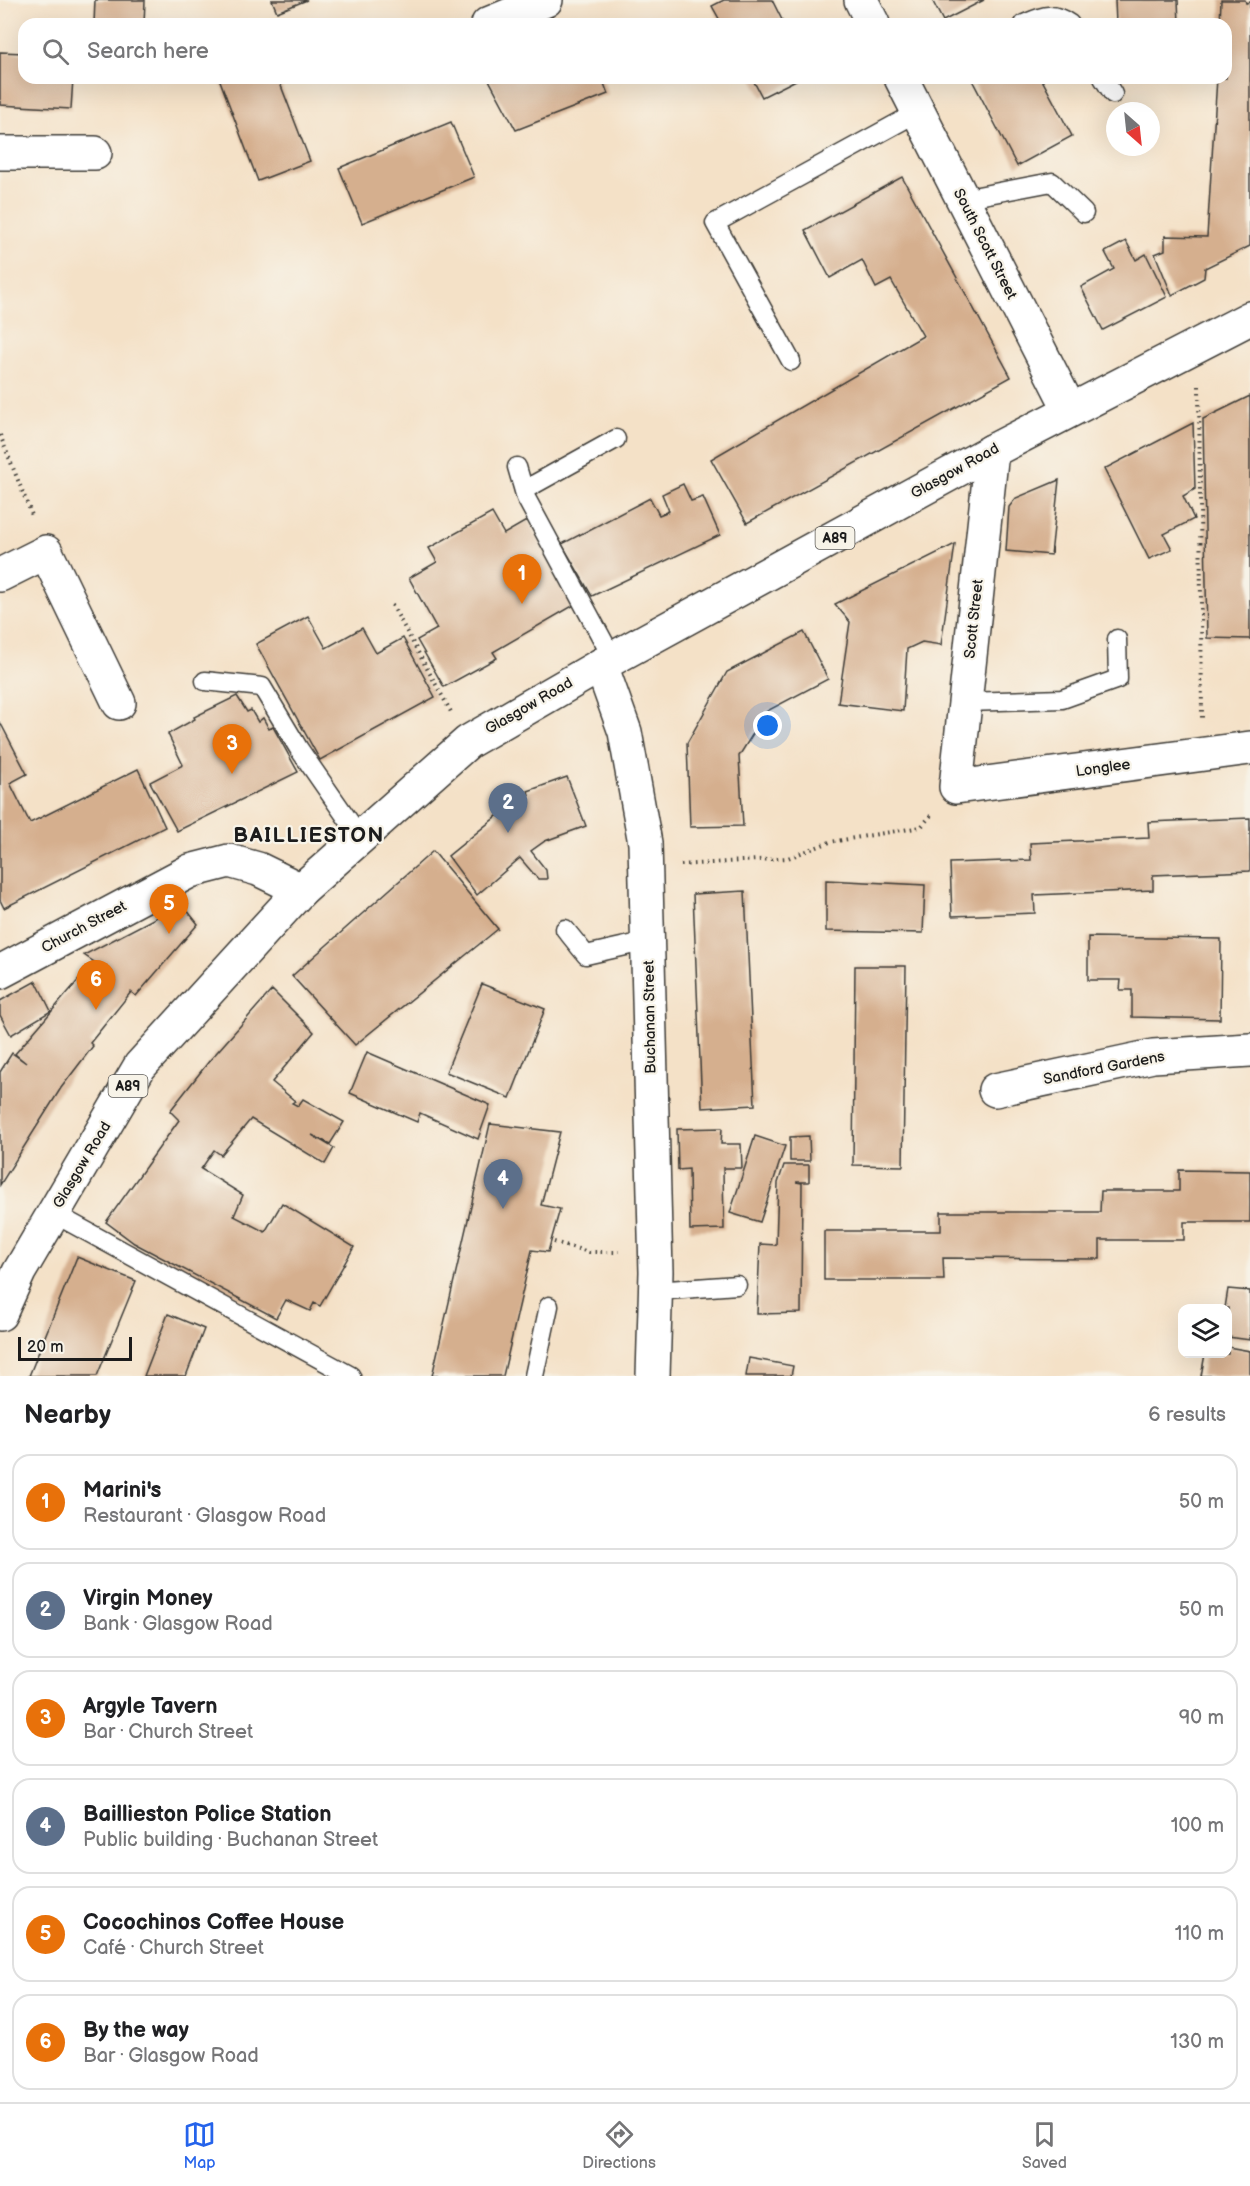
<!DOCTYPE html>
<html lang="en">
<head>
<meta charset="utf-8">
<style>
  body { margin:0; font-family:"Balsamiq Sans",sans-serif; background:#f2f2f2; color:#202124 }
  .controls { position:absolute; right:18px; bottom:18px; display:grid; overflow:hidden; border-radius:12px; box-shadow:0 6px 24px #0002 }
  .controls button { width:54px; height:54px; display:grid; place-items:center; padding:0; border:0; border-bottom:2px solid #e0e0e0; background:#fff; color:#202124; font:30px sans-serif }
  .compass { position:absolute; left:1106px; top:102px; width:54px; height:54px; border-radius:50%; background:#fff; box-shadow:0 6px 24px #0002; rotate:153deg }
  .scale { position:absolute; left:18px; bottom:15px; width:114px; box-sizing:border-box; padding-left:6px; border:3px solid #1c1c1c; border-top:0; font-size:16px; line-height:21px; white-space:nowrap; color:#1c1c1c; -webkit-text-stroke:4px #f7f3e8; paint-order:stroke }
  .you { position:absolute; left:768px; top:726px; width:21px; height:21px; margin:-15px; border:4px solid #fff; border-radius:50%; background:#1a73e8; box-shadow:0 0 0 9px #1a73e833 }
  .badge { display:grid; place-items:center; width:39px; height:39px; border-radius:50%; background:#2563eb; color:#fff; font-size:20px; font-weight:700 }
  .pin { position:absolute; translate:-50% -50px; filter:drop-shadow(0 2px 3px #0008) }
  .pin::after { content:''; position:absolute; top:32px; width:21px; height:18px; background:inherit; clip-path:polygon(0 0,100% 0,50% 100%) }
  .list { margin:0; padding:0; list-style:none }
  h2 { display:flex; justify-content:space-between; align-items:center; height:78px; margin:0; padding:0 24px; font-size:26px }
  h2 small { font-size:20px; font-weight:400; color:#757577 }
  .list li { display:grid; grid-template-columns:39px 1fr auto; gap:18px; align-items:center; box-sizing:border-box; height:96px; margin:0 12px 12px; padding:0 12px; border:2px solid #e0e0e0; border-radius:18px }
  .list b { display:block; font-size:22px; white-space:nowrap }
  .list p { margin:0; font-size:20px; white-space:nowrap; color:#757577 }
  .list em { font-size:20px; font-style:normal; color:#757577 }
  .icon { flex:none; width:33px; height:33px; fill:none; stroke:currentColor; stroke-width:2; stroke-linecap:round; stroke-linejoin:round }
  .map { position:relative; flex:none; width:1250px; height:1376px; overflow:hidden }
  .search { position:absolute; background:#fff; box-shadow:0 6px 24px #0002; left:18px; right:18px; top:18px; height:66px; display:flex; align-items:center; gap:15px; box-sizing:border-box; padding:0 21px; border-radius:18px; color:#757577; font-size:22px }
  .sheet { height:726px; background:#fff }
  nav { display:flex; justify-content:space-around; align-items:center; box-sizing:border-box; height:84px; border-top:2px solid #e0e0e0; background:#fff; font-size:16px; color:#757577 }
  nav a { display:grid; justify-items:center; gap:3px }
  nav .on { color:#2563eb }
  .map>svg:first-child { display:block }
  .building { fill:#d5af8e }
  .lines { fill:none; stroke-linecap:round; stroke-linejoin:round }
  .lane-casing { stroke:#3c3a36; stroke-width:21 }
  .street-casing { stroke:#3c3a36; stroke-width:36 }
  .secondary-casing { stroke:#3c3a36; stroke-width:36 }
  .primary-casing { stroke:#3c3a36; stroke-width:36 }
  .path { stroke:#3c3a36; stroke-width:4; stroke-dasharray:1.5 4.5; stroke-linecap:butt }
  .lane { stroke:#fff; stroke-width:18 }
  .street { stroke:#fff; stroke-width:33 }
  .secondary { stroke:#fff; stroke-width:33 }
  .primary { stroke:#fff; stroke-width:33 }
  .labels { text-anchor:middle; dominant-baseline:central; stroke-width:4.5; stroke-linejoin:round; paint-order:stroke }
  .shield { fill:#f7f3e8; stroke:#5e5c59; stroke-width:1.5 }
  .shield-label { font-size:14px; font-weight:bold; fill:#1c1c1c }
  .street-label { font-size:15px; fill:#1c1c1c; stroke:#f7f3e8 }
  .district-label { font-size:21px; font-weight:bold; letter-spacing:1.5px; fill:#1c1c1c; stroke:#f7f3e8 }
</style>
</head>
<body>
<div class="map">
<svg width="1250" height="1376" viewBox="0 0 1250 1376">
  <rect width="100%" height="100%" fill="#f7f3e8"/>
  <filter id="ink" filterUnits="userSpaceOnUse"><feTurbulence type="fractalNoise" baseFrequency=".0167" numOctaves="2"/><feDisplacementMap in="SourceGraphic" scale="12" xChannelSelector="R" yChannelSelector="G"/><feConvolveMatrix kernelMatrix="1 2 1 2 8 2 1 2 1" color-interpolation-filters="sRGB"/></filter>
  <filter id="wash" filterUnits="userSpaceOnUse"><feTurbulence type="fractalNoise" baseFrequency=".008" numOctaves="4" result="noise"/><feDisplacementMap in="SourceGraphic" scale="24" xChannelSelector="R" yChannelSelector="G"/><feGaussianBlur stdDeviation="1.35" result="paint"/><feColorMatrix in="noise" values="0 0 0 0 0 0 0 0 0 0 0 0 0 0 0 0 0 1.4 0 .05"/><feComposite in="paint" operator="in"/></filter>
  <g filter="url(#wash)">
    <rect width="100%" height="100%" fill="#f4e1c7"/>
    <g id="blocks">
      <!-- building -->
      <g class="building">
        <polygon points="95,0 145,0 144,24 94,24"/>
        <polygon points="272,0 307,0 277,12"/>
        <polygon points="724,0 772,0 784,24 722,24 712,6"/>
        <polygon points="932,0 984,0 943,21"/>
        <polygon points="1115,0 1178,0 1179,24 1116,24"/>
        <polygon points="1221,0 1245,0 1246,3 1250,2 1250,246 1205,268 1204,278 1172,295 1155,254 1165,250 1165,236 1207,237 1217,78 1226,78 1226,24 1220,24"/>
        <polygon points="0,52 24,53 24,78 73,78 71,109 0,105"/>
        <polygon points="219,78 278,78 310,161 258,181"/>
        <polygon points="488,78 602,78 608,94 516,130"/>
        <polygon points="752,78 800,78 762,97"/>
        <polygon points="971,78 1041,78 1072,136 1017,166"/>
        <polygon points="451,122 474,177 362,223 339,168"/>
        <polygon points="902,177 1011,377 747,523 711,459 923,336 891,280 876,288 862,260 830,278 805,230"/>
        <polygon points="1126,241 1136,260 1146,254 1167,297 1103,330 1081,287 1114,269 1105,252"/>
        <polygon points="1250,396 1250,639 1207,638 1203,419"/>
        <polygon points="1193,423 1195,489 1183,496 1194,519 1164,534 1172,549 1149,559 1104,469"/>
        <polygon points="1059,480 1051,555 1006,551 1009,507 1016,498"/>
        <polygon points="683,484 691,501 703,497 720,535 592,596 562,544 650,498 659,515 669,511 662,494"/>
        <polygon points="492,513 504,534 528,520 576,604 493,652 497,658 444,687 417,640 437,629 409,578 437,562 429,548"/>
        <polygon points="955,544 941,645 922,642 907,649 903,711 838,703 850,622 835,604"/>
        <polygon points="308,616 326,648 362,628 376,653 403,638 435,697 320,760 256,644"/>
        <polygon points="804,632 828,679 767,711 739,756 743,826 690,827 687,743 727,672"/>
        <polygon points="237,696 247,712 251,710 258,722 263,718 269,729 273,727 298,772 177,831 150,782 183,765 168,734 195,719 194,717"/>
        <polygon points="0,722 27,774 10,783 30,823 138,769 165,827 4,908 0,900"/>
        <polygon points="567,777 586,826 545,841 531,851 546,870 547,879 538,879 520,858 477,895 448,856 512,804 529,795 528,791"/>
        <polygon points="1250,818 1250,871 1153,875 1153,890 1034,895 1035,913 952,916 950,863 1031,860 1030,843 1149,838 1148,822"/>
        <polygon points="433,851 498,929 355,1045 292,976"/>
        <polygon points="826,880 925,885 923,933 826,931"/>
        <polygon points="745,891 755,1105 702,1108 693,894"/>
        <polygon points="182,904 198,924 136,996 131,992 90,1043 93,1046 61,1088 0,1185 0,1072 12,1053 26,1063 15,1054 94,962 84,955"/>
        <polygon points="1088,937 1221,939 1220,1019 1132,1017 1132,990 1120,990 1121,980 1088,980"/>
        <polygon points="855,966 906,966 903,1166 853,1165"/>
        <polygon points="36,981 51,1011 11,1035 0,1015 0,1001"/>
        <polygon points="482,984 545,1009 510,1098 446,1072"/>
        <polygon points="272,990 314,1032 272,1082 295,1101 292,1103 298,1106 303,1099 344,1122 330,1144 312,1135 334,1148 325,1164 251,1119 221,1155 214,1150 201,1169 243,1195 234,1216 265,1232 282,1203 354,1247 320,1306 314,1303 310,1311 286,1300 276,1318 134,1243 106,1222 179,1120 170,1111 210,1060"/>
        <polygon points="367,1052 490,1105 478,1139 420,1113 417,1122 350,1093"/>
        <polygon points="490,1124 560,1132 541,1205 560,1209 548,1252 532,1250 503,1376 432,1376"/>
        <polygon points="722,1128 721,1144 741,1144 742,1168 723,1168 724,1229 690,1230 689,1169 678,1170 677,1129"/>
        <polygon points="755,1136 785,1146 760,1222 730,1213"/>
        <polygon points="809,1136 810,1161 790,1161 790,1137"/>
        <polygon points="784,1165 809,1165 809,1182 796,1182 802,1183 801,1313 757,1314 760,1244 776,1245 778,1183"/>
        <polygon points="1179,1170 1250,1171 1250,1222 1184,1222 1184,1240 1100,1240 1100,1259 943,1258 944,1280 824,1280 824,1231 941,1231 941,1212 1100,1212 1101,1191 1179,1191"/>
        <polygon points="77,1257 136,1281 97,1376 29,1376"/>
        <polygon points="1228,1289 1250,1291 1250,1340 1228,1337 1228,1308 1225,1308"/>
        <polygon points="168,1314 204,1329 186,1376 144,1376"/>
        <polygon points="1228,1347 1250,1351 1250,1376 1201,1376 1205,1354 1228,1354"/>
        <polygon points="749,1358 793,1366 791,1376 746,1376"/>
      </g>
    </g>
  </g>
  <g filter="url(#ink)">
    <use href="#blocks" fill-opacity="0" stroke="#3c3a36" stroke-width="1.5"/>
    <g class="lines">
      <!-- lane casing -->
      <g class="lane-casing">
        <g id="lane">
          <path d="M1024,24C1043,16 1052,11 1070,24"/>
          <polyline points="1103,78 1113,94"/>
          <polyline points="962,199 1052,182 1084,213"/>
          <polyline points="791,361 715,223 918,112"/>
          <polyline points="517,467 526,498 613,659"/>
          <polyline points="524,490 616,439"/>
          <polyline points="205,681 262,687 299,749 360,837"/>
          <polyline points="965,702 1062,699 1118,679 1117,639"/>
          <polyline points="565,929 586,955 648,941"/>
          <polyline points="53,1213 351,1376"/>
          <polyline points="655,1291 737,1285"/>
          <polyline points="534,1376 549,1306"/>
        </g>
      </g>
      <!-- street casing -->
      <g class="street-casing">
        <g id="street">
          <polyline points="861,0 873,24"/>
          <polyline points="488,24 546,0"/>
          <polyline points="901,78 1070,410"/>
          <polyline points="0,153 95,153"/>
          <polyline points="992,451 956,787 1250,748"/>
          <polyline points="0,575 46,552 119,703"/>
          <polyline points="601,665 625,732 645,843 656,1272 653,1376"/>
          <polyline points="995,1090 1153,1056 1250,1050"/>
        </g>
      </g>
      <!-- secondary casing -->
      <g class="secondary-casing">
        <polyline id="secondary" points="0,972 190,871 229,861 258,869 301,890"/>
      </g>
      <!-- primary casing -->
      <g class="primary-casing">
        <polyline id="primary" points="0,1314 19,1272 140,1066 301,890 468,742 601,665 992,451 1250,318"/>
      </g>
      <!-- path -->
      <g class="path">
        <polyline points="1199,386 1202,718"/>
        <polyline points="0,435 33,518"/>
        <polyline points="392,605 451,712"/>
        <polyline points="681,865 788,858 830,842 921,827 933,813"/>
        <polyline points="554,1242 589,1252 619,1252"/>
      </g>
      <!-- lane -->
      <use href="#lane" class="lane"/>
      <!-- street -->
      <use href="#street" class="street"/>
      <!-- secondary -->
      <use href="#secondary" class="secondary"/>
      <!-- primary -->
      <use href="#primary" class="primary"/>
    </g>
  </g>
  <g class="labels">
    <!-- shield labels -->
    <g class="shield">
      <rect x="815.5" y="527" width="39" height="22" rx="4.5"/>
      <rect x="108.5" y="1075" width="39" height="22" rx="4.5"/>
    </g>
    <g class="shield-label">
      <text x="835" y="538">A89</text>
      <text x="128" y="1086">A89</text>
    </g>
    <!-- street labels -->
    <g class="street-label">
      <text transform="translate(985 244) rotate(63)">South Scott Street</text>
      <text transform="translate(955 471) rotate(-29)">Glasgow Road</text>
      <text transform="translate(974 619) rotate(-84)">Scott Street</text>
      <text transform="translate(529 706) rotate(-30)">Glasgow Road</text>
      <text transform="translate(1103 768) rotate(-8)">Longlee</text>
      <text transform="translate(84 927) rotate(-28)">Church Street</text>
      <text transform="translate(650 1017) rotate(-91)">Buchanan Street</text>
      <text transform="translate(1104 1068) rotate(-11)">Sandford Gardens</text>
      <text transform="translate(82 1165) rotate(-59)">Glasgow Road</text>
    </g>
    <!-- district labels -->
    <g class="district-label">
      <text x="309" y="835">BAILLIESTON</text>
    </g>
  </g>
</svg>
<div class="controls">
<button><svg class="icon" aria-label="layers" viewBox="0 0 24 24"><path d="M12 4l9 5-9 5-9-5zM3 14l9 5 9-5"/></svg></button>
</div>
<svg class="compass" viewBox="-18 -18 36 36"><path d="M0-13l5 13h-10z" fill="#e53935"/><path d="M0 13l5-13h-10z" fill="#757577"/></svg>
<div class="scale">20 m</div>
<div class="you"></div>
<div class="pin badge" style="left:522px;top:604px;background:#e8710a">1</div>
<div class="pin badge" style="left:508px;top:833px;background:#5c6f8a">2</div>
<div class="pin badge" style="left:232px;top:774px;background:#e8710a">3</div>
<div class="pin badge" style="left:503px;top:1209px;background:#5c6f8a">4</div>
<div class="pin badge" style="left:169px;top:934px;background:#e8710a">5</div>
<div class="pin badge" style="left:96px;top:1010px;background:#e8710a">6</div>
<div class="search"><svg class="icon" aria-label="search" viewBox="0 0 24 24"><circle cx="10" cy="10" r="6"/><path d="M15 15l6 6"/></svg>Search here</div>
</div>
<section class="sheet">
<h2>Nearby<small>6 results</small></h2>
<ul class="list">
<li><span class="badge" style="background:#e8710a">1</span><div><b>Marini's</b><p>Restaurant · Glasgow Road</p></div><em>50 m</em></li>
<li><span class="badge" style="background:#5c6f8a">2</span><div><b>Virgin Money</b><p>Bank · Glasgow Road</p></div><em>50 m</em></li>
<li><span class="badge" style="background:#e8710a">3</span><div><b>Argyle Tavern</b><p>Bar · Church Street</p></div><em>90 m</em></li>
<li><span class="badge" style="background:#5c6f8a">4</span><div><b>Baillieston Police Station</b><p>Public building · Buchanan Street</p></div><em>100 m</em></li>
<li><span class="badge" style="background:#e8710a">5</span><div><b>Cocochinos Coffee House</b><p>Café · Church Street</p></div><em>110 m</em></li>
<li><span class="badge" style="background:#e8710a">6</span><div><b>By the way</b><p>Bar · Glasgow Road</p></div><em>130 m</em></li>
</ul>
</section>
<nav>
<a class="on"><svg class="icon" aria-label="map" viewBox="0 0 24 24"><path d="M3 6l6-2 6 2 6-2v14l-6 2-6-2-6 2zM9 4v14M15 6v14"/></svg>Map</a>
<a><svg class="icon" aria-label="directions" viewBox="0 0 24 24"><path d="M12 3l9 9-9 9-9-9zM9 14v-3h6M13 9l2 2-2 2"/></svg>Directions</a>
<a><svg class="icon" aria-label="saved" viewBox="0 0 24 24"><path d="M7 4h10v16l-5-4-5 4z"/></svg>Saved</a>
</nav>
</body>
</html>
